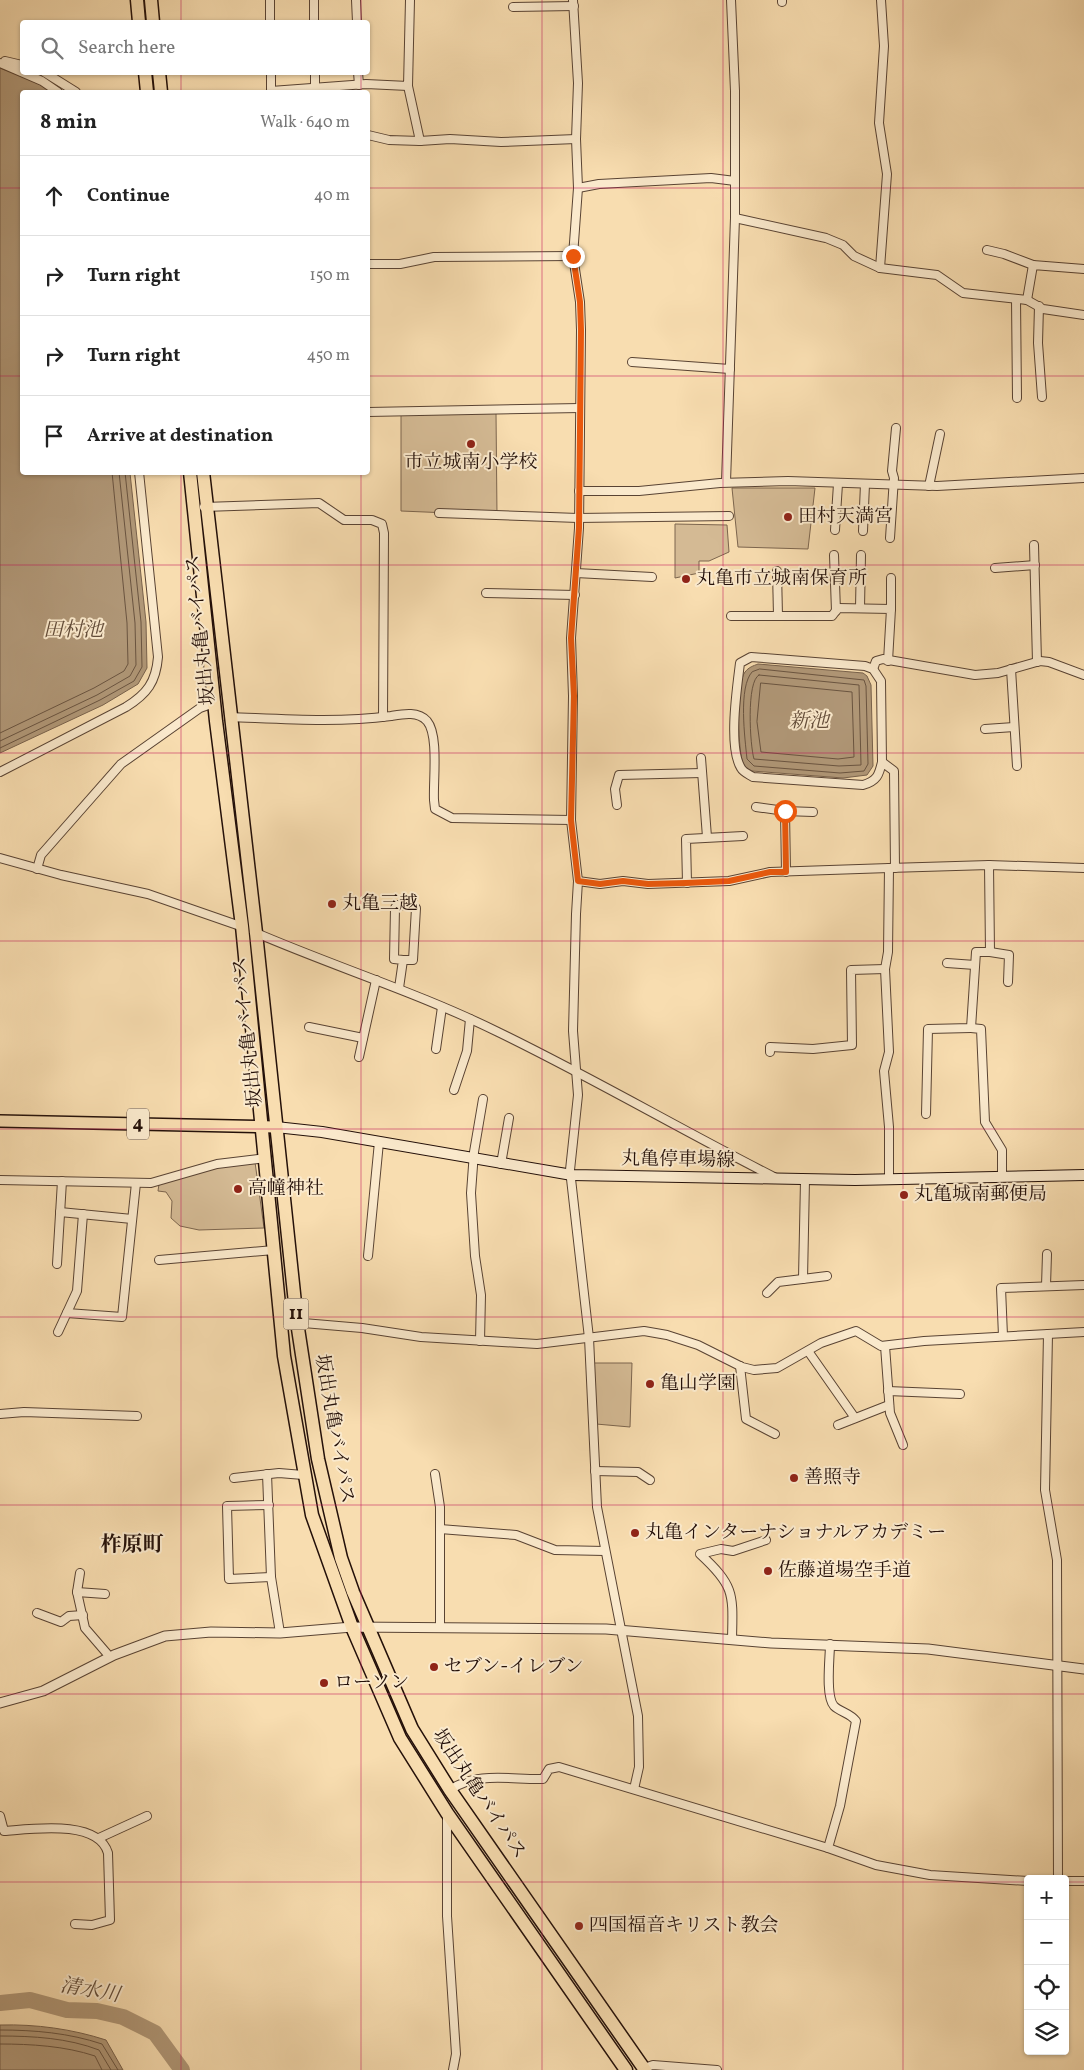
<!DOCTYPE html>
<html lang="en">
<head>
<meta charset="utf-8">
<style>
  body { margin:0; font-family:Vollkorn,"Noto Serif JP",serif; background:#f2f2f2; color:#222 }
  .controls { position:absolute; right:15px; bottom:15px; display:grid; overflow:hidden; border-radius:5px; box-shadow:0 1px 4px #0004 }
  .controls button { width:45px; height:45px; display:grid; place-items:center; padding:0; border:0; border-bottom:1px solid #e0e0e0; background:#fff; color:#222; font:25px sans-serif }
  .stop { position:absolute; width:15px; height:15px; margin:-11px; border:4px solid #ea580c; border-radius:50%; background:#fff }
  .stop.end { background:#ea580c; border-color:#fff; box-shadow:0 1px 5px #0008 }
  .list { margin:0; padding:0; list-style:none }
  h2 { display:flex; justify-content:space-between; align-items:center; height:65px; margin:0; padding:0 20px; font-size:21px }
  h2 small { font-size:16px; font-weight:400; color:#767676 }
  .list li { display:grid; grid-template-columns:32px 1fr auto; gap:15px; align-items:center; box-sizing:border-box; height:80px; padding:0 20px; border-top:1px solid #e0e0e0 }
  .list b { display:block; font-size:19px; white-space:nowrap }
  .list em { font-size:16px; font-style:normal; color:#767676 }
  .icon { flex:none; width:28px; height:28px; fill:none; stroke:currentColor; stroke-width:2; stroke-linecap:round; stroke-linejoin:round }
  .map { position:relative; flex:none; width:1084px; height:2070px; overflow:hidden }
  .search { position:absolute; background:#fff; box-shadow:0 1px 4px #0004; left:20px; top:20px; width:350px; height:55px; display:flex; align-items:center; gap:12px; box-sizing:border-box; padding:0 18px; border-radius:5px; color:#767676; font-size:19px }
  .panel { position:absolute; background:#fff; box-shadow:0 1px 4px #0004; left:20px; top:90px; width:350px; height:385px; border-radius:5px }
  .map>svg:first-child { display:block }
  .green { fill:#d4ba94; stroke:#7c654e }
  .water { fill:#b09777; stroke:#78614b }
  .lines { fill:none; stroke-linecap:round; stroke-linejoin:round }
  .shore { stroke:#6a5440; stroke-width:1 }
  .river { stroke:#b09777; stroke-width:16 }
  .minor-casing { stroke:#594333; stroke-width:10 }
  .tertiary-casing { stroke:#594333; stroke-width:11 }
  .secondary-casing { stroke:#241009; stroke-width:12 }
  .primary-casing { stroke:#241009; stroke-width:14 }
  .trunk-casing { stroke:#241009; stroke-width:15 }
  .minor { stroke:#fae9cc; stroke-width:8 }
  .tertiary { stroke:#fae9cc; stroke-width:9 }
  .secondary { stroke:#fae9cc; stroke-width:10 }
  .primary { stroke:#f8ddb0; stroke-width:11 }
  .trunk { stroke:#f8ddb0; stroke-width:12 }
  .route { stroke:#ea580c; stroke-width:6 }
  .grid { fill:none; stroke:#c2185b; stroke-width:1; stroke-opacity:0.55 }
  .poi-dot { fill:#8f2418; stroke:#fae9cc; stroke-width:2 }
  .labels { text-anchor:middle; dominant-baseline:central; stroke-width:4; stroke-linejoin:round; paint-order:stroke }
  .shield { fill:#fae9cc; stroke:#645144; stroke-width:1 }
  .shield-label { font-size:18px; font-weight:bold; fill:#241009 }
  .poi-label { font-size:19px; fill:#241009; stroke:#fae9cc; text-anchor:start }
  .street-label { font-size:19px; fill:#241009; stroke:#fae9cc }
  .water-label { font-size:20px; font-style:italic; fill:#634d3a; stroke:#fae9cc }
  .quarter-label { font-size:21px; font-weight:bold; fill:#241009; stroke:#fae9cc }
</style>
</head>
<body>
<div class="map">
<svg width="1084" height="2070" viewBox="0 0 1084 2070">
  <rect width="100%" height="100%" fill="#f8ddb0"/>
  <filter id="stains"><feTurbulence type="fractalNoise" baseFrequency=".004" numOctaves="4"/><feColorMatrix values="0 0 0 0 .2 0 0 0 0 .09 0 0 0 0 .02 0 0 0 .5 -.17"/></filter>
  <radialGradient id="worn" r=".72"><stop offset=".6" stop-color="#630" stop-opacity="0"/><stop offset="1" stop-color="#630" stop-opacity=".3"/></radialGradient>
  <!-- green -->
  <g class="green">
    <polygon points="427,412 496,412 497,515 401,511 401,415 424,415"/>
    <polygon points="732,488 815,488 808,549 738,547"/>
    <polygon points="675,524 727,525 729,552 709,561 699,561 699,573 675,578"/>
    <polygon points="255,1162 264,1228 199,1230 180,1226 171,1218 172,1201 166,1192 158,1191 159,1184 215,1168"/>
    <polygon points="594,1363 632,1363 630,1427 596,1424"/>
  </g>
  <!-- water -->
  <g class="water">
    <polygon points="0,68 27,78 55,92 22,92 22,472 130,473 146,622 147,668 138,684 103,705 0,753"/>
    <path d="M758,664L863,673L867,676L871,685L873,766L867,775L843,778L752,771C747,768 743,766 742,760C738,744 736,684 745,672C749,667 753,666 758,664Z"/>
    <path d="M0,2025C36,2024 72,2029 106,2040L123,2070H0Z"/>
  </g>
  <g class="lines">
    <!-- shore -->
    <g class="shore">
      <path d="M760,669L864,680L866,686L868,764L864,771L840,773L754,766L747,759C745,739 738,687 752,672Z"/>
      <path d="M759,675L859,685L861,765L839,766L754,759C750,746 746,681 759,675Z"/>
      <polygon points="761,683 852,692 854,757 838,759 761,752 757,722"/>
      <polyline points="0,733 94,688 124,671 128,664 127,623 112,472"/>
      <polyline points="0,741 97,695 130,676 136,665 135,623 119,472"/>
      <polyline points="0,748 100,700 134,681 142,667 141,622 125,472"/>
      <path d="M0,2030C35,2030 69,2033 102,2044L118,2070"/>
      <path d="M0,2036C33,2036 68,2038 99,2050L111,2070"/>
      <path d="M0,2044C31,2044 65,2046 95,2056L102,2070"/>
    </g>
    <!-- river -->
    <polyline class="river" points="0,2003 30,2000 67,2010 97,2011 123,2017 155,2033 182,2070"/>
    <!-- minor casing -->
    <g class="minor-casing">
      <g id="minor">
        <polyline points="270,0 270,22"/>
        <polyline points="314,0 314,22"/>
        <polyline points="356,0 357,22"/>
        <polyline points="573,0 578,83 576,139 578,188 573,256 580,302 581,330 579,528 571,638 573,696 571,820 578,881 576,914 573,1031 578,1095 570,1170 589,1338 597,1507 638,1716 639,1767 634,1789"/>
        <polyline points="782,0 782,2"/>
        <polyline points="513,7 574,6"/>
        <polyline points="5,61 22,65"/>
        <polyline points="0,63 42,81 58,92"/>
        <polyline points="44,72 76,92"/>
        <polyline points="271,72 271,91 366,84 408,86 410,0"/>
        <polyline points="315,72 315,88"/>
        <polyline points="358,72 359,85"/>
        <polyline points="408,86 420,141"/>
        <polyline points="368,135 389,140 420,141 450,139 501,142 576,139"/>
        <polyline points="578,188 599,184 711,178 735,181"/>
        <polyline points="735,218 826,238 843,245 854,256 880,268 937,275 963,293 1027,300 1043,309 1084,315"/>
        <polyline points="987,250 1004,254 1033,265"/>
        <polyline points="368,264 400,264 434,257 573,256"/>
        <polyline points="880,268 887,174 879,123 884,46 881,0"/>
        <polyline points="1016,299 1017,398"/>
        <polyline points="1027,300 1033,265 1084,269"/>
        <polyline points="1039,306 1038,343 1042,397"/>
        <polyline points="632,362 730,369"/>
        <polyline points="368,412 580,408"/>
        <polyline points="726,482 735,218 735,91 731,0"/>
        <polyline points="929,486 940,434"/>
        <polyline points="579,491 639,491 720,483 788,481 937,486 1084,478"/>
        <polyline points="204,507 319,503 344,520 372,520 382,524 384,533 383,717"/>
        <polyline points="439,513 578,518 729,516"/>
        <polyline points="835,530 838,484"/>
        <polyline points="863,531 865,484"/>
        <polyline points="890,538 894,478 892,471 896,428"/>
        <polyline points="1034,545 1037,662"/>
        <polyline points="834,555 836,611"/>
        <polyline points="995,568 1035,565"/>
        <polyline points="777,571 778,616"/>
        <polyline points="576,573 652,577"/>
        <polyline points="891,578 891,609"/>
        <polyline points="486,593 575,595"/>
        <polyline points="860,608 861,555"/>
        <polyline points="731,616 832,616 838,608 891,609 888,661"/>
        <polyline points="873,669 876,661 883,659 975,675 998,673 1040,661 1049,662 1084,675"/>
        <polyline points="1011,669 1017,766"/>
        <path d="M230,717C284,719 337,723 391,716C403,714 418,711 427,721C439,735 433,781 434,800L435,809L452,818L571,820"/>
        <polyline points="985,729 1014,727"/>
        <polyline points="701,758 707,837"/>
        <path d="M882,762C879,775 877,781 863,785L753,777C748,774 743,772 741,768C728,747 737,688 740,663L751,657L865,666L873,669L881,681L882,762L894,771L895,868"/>
        <path d="M0,772L126,707C147,694 156,682 158,657L139,472"/>
        <polyline points="617,805 615,789 619,775 702,773"/>
        <polyline points="756,807 785,811 786,872"/>
        <polyline points="785,811 813,812"/>
        <polyline points="0,858 61,875 148,894 243,927"/>
        <polyline points="37,869 41,855 121,764 200,708 214,703"/>
        <polyline points="578,881 600,884 623,881 648,884 729,881 770,872 889,868 989,865 1084,868"/>
        <polyline points="687,883 686,839 743,836"/>
        <path d="M254,932C335,967 419,993 498,1032C593,1078 683,1131 776,1178"/>
        <polyline points="990,952 1009,955 1008,982"/>
        <polyline points="947,963 975,965"/>
        <polyline points="399,988 403,960 413,960 416,908 414,906 397,905 395,908 394,959 403,960"/>
        <polyline points="309,1027 363,1038"/>
        <polyline points="971,1028 981,1029 985,1122 1002,1150 1002,1176"/>
        <polyline points="436,1049 442,1007"/>
        <polyline points="770,1052 770,1047 813,1049 852,1045 851,970 885,969"/>
        <polyline points="359,1057 376,980"/>
        <polyline points="454,1090 467,1051 470,1019"/>
        <polyline points="926,1114 928,1029 971,1028 976,952 990,952 989,865"/>
        <polyline points="501,1164 509,1118"/>
        <polyline points="889,1179 889,1127 884,1071 889,1052 885,969 888,952 889,868"/>
        <polyline points="0,1180 151,1183 217,1164 266,1158"/>
        <polyline points="60,1212 132,1219"/>
        <polyline points="368,1256 379,1142"/>
        <polyline points="159,1260 274,1250"/>
        <polyline points="57,1264 62,1181"/>
        <polyline points="803,1279 805,1180"/>
        <polyline points="1046,1286 1047,1254"/>
        <polyline points="767,1293 778,1282 827,1276"/>
        <polyline points="67,1313 122,1317 136,1183"/>
        <polyline points="280,1321 362,1328 421,1337 537,1344 644,1331 667,1335 698,1345 742,1367 754,1370 777,1368 821,1343 856,1331 881,1346 924,1341 1084,1332"/>
        <polyline points="58,1332 77,1291 83,1214"/>
        <polyline points="1048,1334 1045,1490 1057,1560 1058,1879"/>
        <polyline points="1003,1336 1001,1288 1084,1285"/>
        <polyline points="480,1341 481,1295 475,1256 471,1193 474,1152 483,1099"/>
        <polyline points="885,1346 890,1413 903,1445"/>
        <polyline points="808,1351 855,1418"/>
        <polyline points="740,1366 746,1419 775,1434"/>
        <polyline points="888,1391 960,1394"/>
        <polyline points="0,1414 24,1412 137,1416"/>
        <polyline points="838,1425 889,1405"/>
        <polyline points="595,1471 638,1472 650,1480"/>
        <polyline points="267,1474 271,1577 280,1633"/>
        <polyline points="435,1474 440,1507 440,1626"/>
        <polyline points="234,1478 279,1473 303,1475"/>
        <polyline points="269,1505 227,1506 229,1579 271,1577"/>
        <polyline points="440,1529 516,1535 555,1550 605,1551"/>
        <polyline points="80,1573 77,1592 85,1628 110,1657"/>
        <polyline points="77,1592 105,1594"/>
        <polyline points="37,1613 61,1622 69,1616 83,1615"/>
        <path d="M732,1639C733,1594 735,1586 700,1554L721,1549L733,1551L766,1540"/>
        <path d="M450,1790C476,1771 513,1780 543,1779L549,1769L559,1767L828,1848L876,1865L930,1875L1028,1881"/>
        <polyline points="447,1813 447,1916 456,2054 453,2070"/>
        <path d="M0,1816L4,1831C32,1829 98,1819 108,1853L110,1920L92,1925L75,1924"/>
        <polyline points="99,1838 147,1816"/>
        <path d="M828,1848L840,1806L856,1721C850,1713 840,1712 834,1706C825,1696 830,1658 830,1644"/>
        <polyline points="1065,1881 1084,1881"/>
        <polyline points="644,2068 653,2065 717,2070"/>
      </g>
    </g>
    <!-- tertiary casing -->
    <g class="tertiary-casing">
      <polyline id="tertiary" points="0,1703 43,1691 114,1655 165,1636 211,1632 280,1633 352,1627 606,1629 771,1643 928,1649 1084,1669"/>
    </g>
    <!-- secondary casing -->
    <g class="secondary-casing">
      <polyline id="secondary" points="276,1127 322,1132 572,1175 855,1180 1084,1175"/>
    </g>
    <!-- primary casing -->
    <g class="primary-casing">
      <polyline id="primary" points="0,1121 276,1127"/>
    </g>
    <!-- trunk casing -->
    <g class="trunk-casing">
      <g id="trunk">
        <polyline points="137,0 139,22"/>
        <polyline points="151,0 153,22"/>
        <polyline points="145,72 147,92"/>
        <polyline points="159,72 161,92"/>
        <polyline points="190,472 216,721 242,926 284,1356 312,1515 352,1627 400,1738 447,1813 626,2070"/>
        <polyline points="203,472 256,933 297,1322 318,1459 341,1558 353,1592 412,1729 450,1790 645,2070"/>
      </g>
    </g>
    <!-- minor -->
    <use href="#minor" class="minor"/>
    <!-- tertiary -->
    <use href="#tertiary" class="tertiary"/>
    <!-- secondary -->
    <use href="#secondary" class="secondary"/>
    <!-- primary -->
    <use href="#primary" class="primary"/>
    <!-- trunk -->
    <use href="#trunk" class="trunk"/>
  </g>
  <g class="lines">
    <!-- route -->
    <polyline class="route" points="573,256 580,302 581,330 579,528 571,638 574,696 571,820 578,881 600,884 623,881 648,884 686,883 729,881 770,872 786,872 785,811"/>
  </g>
  <!-- grid -->
  <path class="grid" d="M181,0V22M361,0V22M542,0V2070M723,0V2070M903,0V2070M181,72V92M361,72V92M0,188H22M368,188H1084M0,376H22M368,376H1084M181,472V2070M361,472V2070M0,565H1084M0,753H1084M0,941H1084M0,1129H1084M0,1317H1084M0,1505H1084M0,1694H1084M0,1882H1028M1065,1882H1084"/>
  <!-- markers -->
  <g class="poi-dot">
    <circle cx="471" cy="444" r="5"/>
    <circle cx="788" cy="517" r="5"/>
    <circle cx="686" cy="579" r="5"/>
    <circle cx="332" cy="904" r="5"/>
    <circle cx="238" cy="1189" r="5"/>
    <circle cx="904" cy="1195" r="5"/>
    <circle cx="650" cy="1384" r="5"/>
    <circle cx="794" cy="1478" r="5"/>
    <circle cx="635" cy="1533" r="5"/>
    <circle cx="768" cy="1571" r="5"/>
    <circle cx="434" cy="1667" r="5"/>
    <circle cx="324" cy="1683" r="5"/>
    <circle cx="579" cy="1926" r="5"/>
  </g>
  <g class="labels">
    <!-- shield labels -->
    <g class="shield">
      <rect x="127" y="1108.5" width="22" height="31" rx="4"/>
      <rect x="283.5" y="1298.5" width="25" height="31" rx="4"/>
    </g>
    <g class="shield-label">
      <text x="138" y="1124">4</text>
      <text x="296" y="1314">11</text>
    </g>
    <!-- poi labels -->
    <g class="poi-label">
      <text x="471" y="463" text-anchor="middle">市立城南小学校</text>
      <text x="798" y="517">田村天満宮</text>
      <text x="696" y="579">丸亀市立城南保育所</text>
      <text x="342" y="904">丸亀三越</text>
      <text x="248" y="1189">高幢神社</text>
      <text x="914" y="1195">丸亀城南郵便局</text>
      <text x="660" y="1384">亀山学園</text>
      <text x="804" y="1478">善照寺</text>
      <text x="645" y="1533">丸亀インターナショナルアカデミー</text>
      <text x="778" y="1571">佐藤道場空手道</text>
      <text x="444" y="1667">セブン-イレブン</text>
      <text x="334" y="1683">ローソン</text>
      <text x="589" y="1926">四国福音キリスト教会</text>
    </g>
    <!-- street labels -->
    <g class="street-label">
      <text transform="translate(201 630) rotate(-96)">坂出丸亀バイパス</text>
      <text transform="translate(248 1032) rotate(-96)">坂出丸亀バイパス</text>
      <text transform="translate(678 1160) rotate(1)">丸亀停車場線</text>
      <text transform="translate(334 1429) rotate(80)">坂出丸亀バイパス</text>
      <text transform="translate(479 1794) rotate(56)">坂出丸亀バイパス</text>
    </g>
    <!-- water labels -->
    <g class="water-label">
      <text x="73" y="631">田村池</text>
      <text x="809" y="722">新池</text>
      <text transform="translate(90 1991) rotate(10)">清水川</text>
    </g>
    <!-- quarter labels -->
    <g class="quarter-label">
      <text x="132" y="1545">柞原町</text>
    </g>
  </g>
  <rect width="100%" height="100%" filter="url(#stains)"/>
  <rect width="100%" height="100%" fill="url(#worn)"/>
</svg>
<div class="controls">
<button>+</button>
<button>−</button>
<button><svg class="icon" aria-label="locate" viewBox="0 0 24 24"><circle cx="12" cy="12" r="6"/><path d="M12 2v4M12 18v4M2 12h4M18 12h4"/></svg></button>
<button><svg class="icon" aria-label="layers" viewBox="0 0 24 24"><path d="M12 4l9 5-9 5-9-5zM3 14l9 5 9-5"/></svg></button>
</div>
<div class="stop" style="left:785px;top:811px"></div>
<div class="stop end" style="left:573px;top:256px"></div>
<div class="search"><svg class="icon" aria-label="search" viewBox="0 0 24 24"><circle cx="10" cy="10" r="6"/><path d="M15 15l6 6"/></svg>Search here</div>
<section class="panel">
<h2>8 min<small>Walk · 640 m</small></h2>
<ul class="list">
<li><svg class="icon" aria-label="ahead" viewBox="0 0 24 24"><path d="M12 20V5M6 11l6-6 6 6"/></svg><div><b>Continue</b></div><em>40 m</em></li>
<li><svg class="icon" aria-label="right" viewBox="0 0 24 24"><path d="M7 20v-9h11M14 6l5 5-5 5"/></svg><div><b>Turn right</b></div><em>150 m</em></li>
<li><svg class="icon" aria-label="right" viewBox="0 0 24 24"><path d="M7 20v-9h11M14 6l5 5-5 5"/></svg><div><b>Turn right</b></div><em>450 m</em></li>
<li><svg class="icon" aria-label="arrive" viewBox="0 0 24 24"><path d="M6 21V4h12l-3 4 3 4H6"/></svg><div><b>Arrive at destination</b></div></li>
</ul>
</section>
</div>
</body>
</html>
